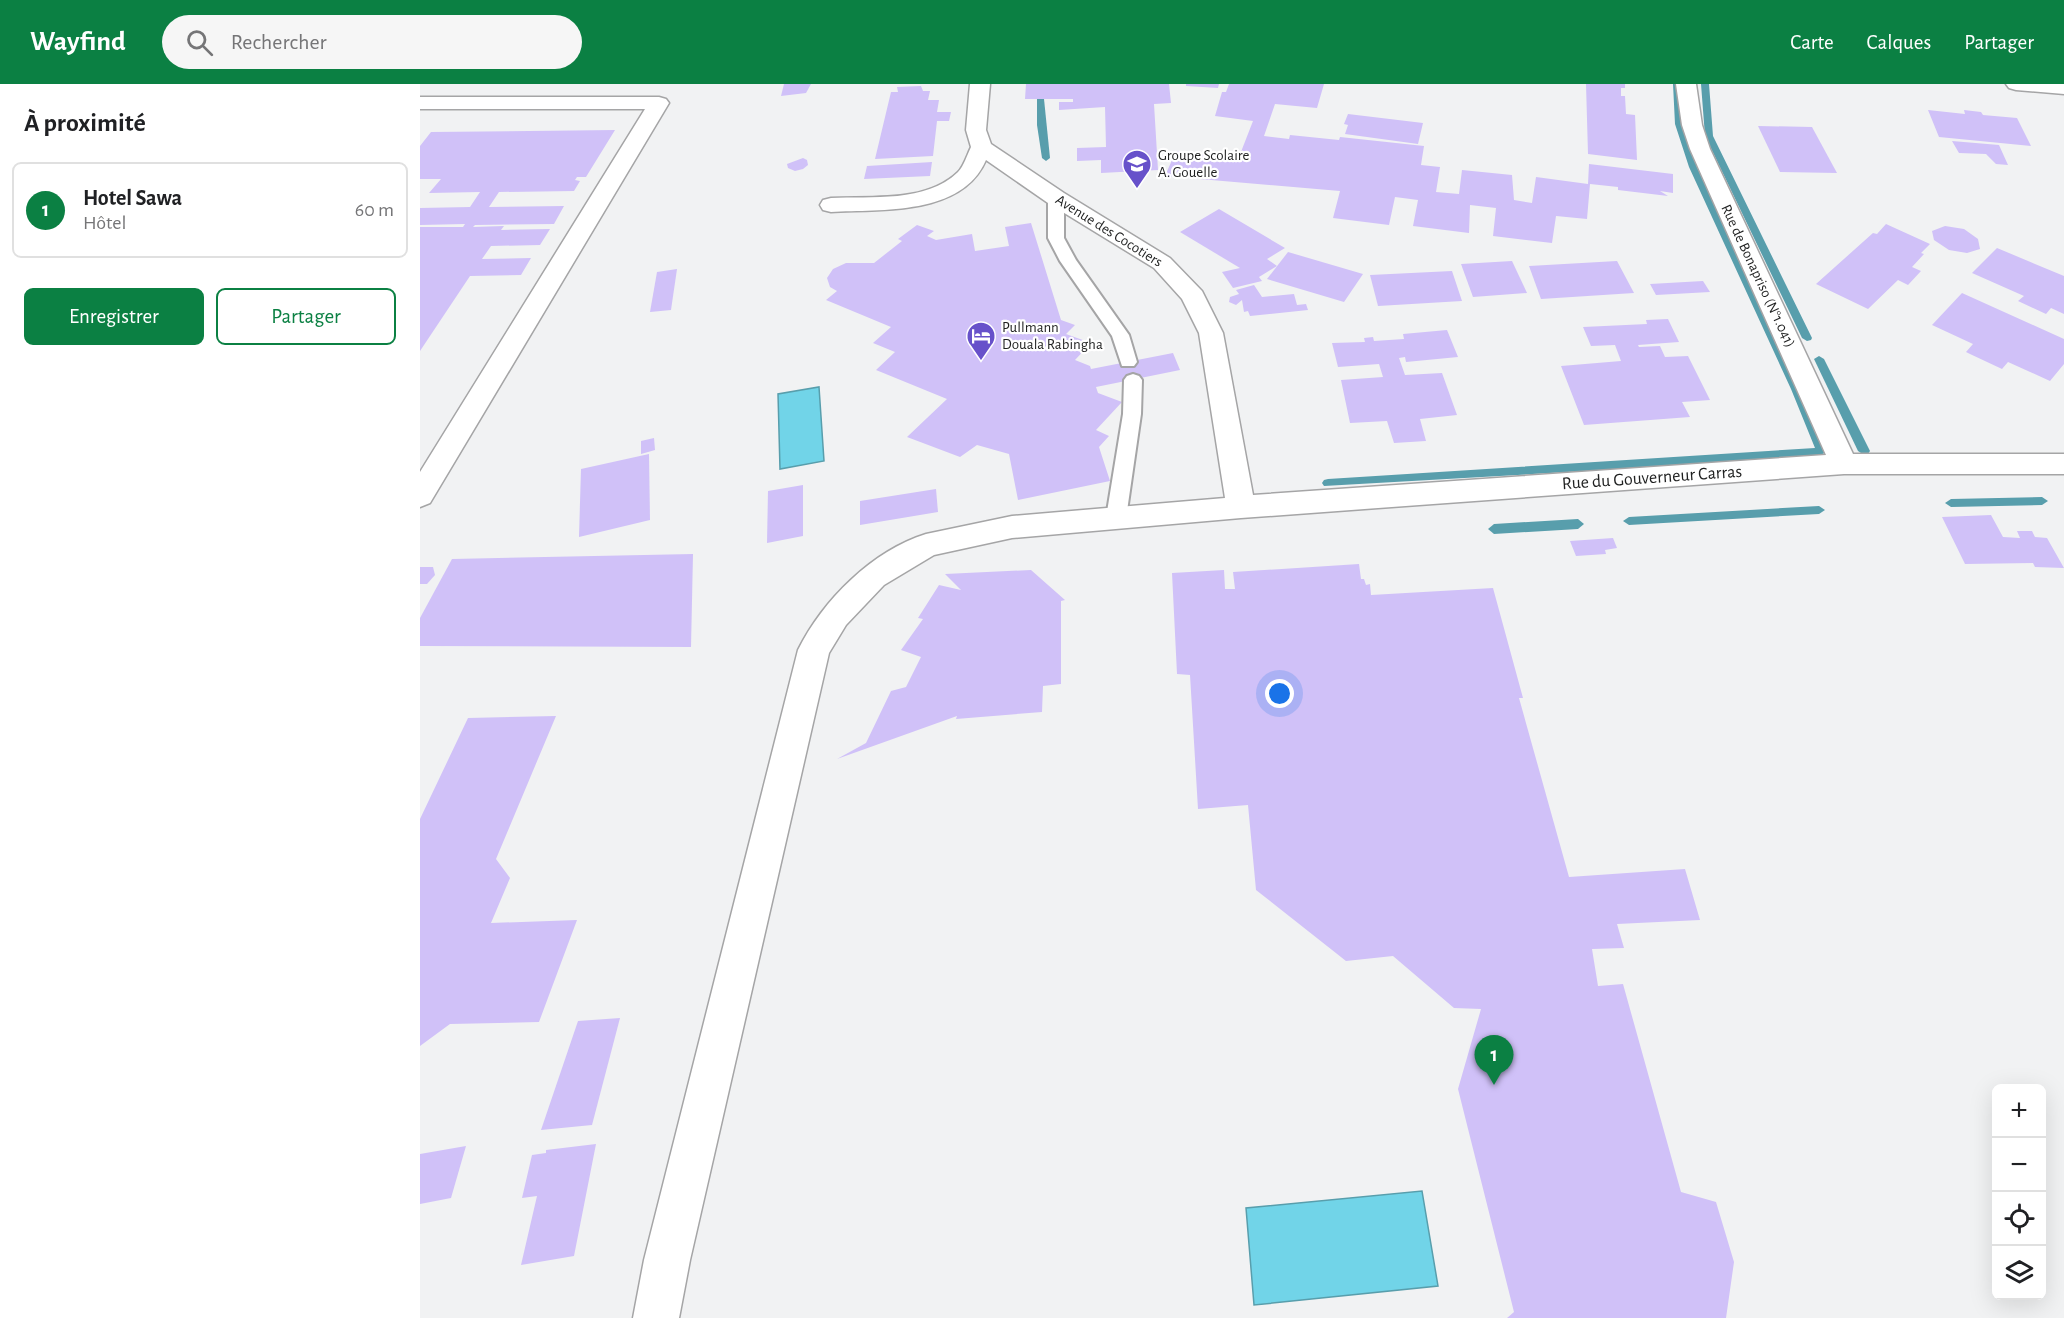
<!DOCTYPE html>
<html lang="fr">
<head>
<meta charset="utf-8">
<style>
  body { margin:0; font-family:"Alegreya Sans",sans-serif; background:#f6f6f6; color:#202124 }
  .controls { position:absolute; right:18px; bottom:18px; display:grid; overflow:hidden; border-radius:9px; box-shadow:0 6px 24px #0002 }
  .controls button { width:54px; height:54px; display:grid; place-items:center; padding:0; border:0; border-bottom:2px solid #e0e0e0; background:#fff; color:#202124; font:30px sans-serif }
  .you { position:absolute; left:860px; top:610px; width:21px; height:21px; margin:-15px; border:4px solid #fff; border-radius:50%; background:#1a73e8; box-shadow:0 0 0 9px #1a73e833 }
  .badge { display:grid; place-items:center; width:39px; height:39px; border-radius:50%; background:#0b8043; color:#fff; font-size:20px; font-weight:700 }
  .pin { position:absolute; translate:-50% -50px; filter:drop-shadow(0 2px 3px #0008) }
  .pin::after { content:''; position:absolute; top:32px; width:21px; height:18px; background:inherit; clip-path:polygon(0 0,100% 0,50% 100%) }
  .list { margin:0; padding:0; list-style:none }
  h2 { display:flex; justify-content:space-between; align-items:center; height:78px; margin:0; padding:0 24px; font-size:26px }
  h2 small { font-size:20px; font-weight:400; color:#757577 }
  .list li { display:grid; grid-template-columns:39px 1fr auto; gap:18px; align-items:center; box-sizing:border-box; height:96px; margin:0 12px 12px; padding:0 12px; border:2px solid #e0e0e0; border-radius:9px }
  .list b { display:block; font-size:22px; white-space:nowrap }
  .list p { margin:0; font-size:20px; white-space:nowrap; color:#757577 }
  .list em { font-size:20px; font-style:normal; color:#757577 }
  .actions { display:flex; gap:12px; padding:18px 24px }
  .actions a { flex:1; padding:14px 0; border:2px solid #0b8043; border-radius:9px; text-align:center; font-size:21px; color:#0b8043 }
  .actions .main { background:#0b8043; color:#fff }
  .icon { flex:none; width:33px; height:33px; fill:none; stroke:currentColor; stroke-width:2; stroke-linecap:round; stroke-linejoin:round }
  .map { position:relative; flex:none; width:1644px; height:1234px; overflow:hidden }
  header { display:flex; align-items:center; gap:36px; box-sizing:border-box; height:84px; padding:0 30px; background:#0b8043; color:#fff }
  header strong { font-size:28px }
  nav { display:flex; gap:33px; margin-inline-start:auto; font-size:21px }
  .search { width:420px; height:54px; background:#f6f6f6; display:flex; align-items:center; gap:15px; box-sizing:border-box; padding:0 21px; border-radius:33px; color:#757577; font-size:22px }
  main { display:flex }
  aside { flex:1; background:#fff }
  .map>svg:first-child { display:block }
  .water { fill:#71d4e8; stroke:#589eac; stroke-width:1.5 }
  .lines { fill:none; stroke-linecap:round; stroke-linejoin:round }
  .stream { fill:#589eac; fill-rule:evenodd }
  .building { fill:#d0c1f8 }
  .lane-casing { stroke:#a5a5a6; stroke-width:4 }
  .street-casing { stroke:#a5a5a6; stroke-width:3 }
  .lane { fill:#fff; fill-rule:evenodd }
  .street { fill:#fff; fill-rule:evenodd }
  .labels { text-anchor:middle; dominant-baseline:central; stroke-width:4.5; stroke-linejoin:round; paint-order:stroke }
  .far-poi-label { font-size:15px; fill:#1f2020; stroke:#fff; text-anchor:start }
  .far-street-label { font-size:15px; fill:#1f2020; stroke:#fff }
  .street-label { font-size:18px; fill:#1f2020; stroke:#fff }
</style>
</head>
<body>
<header>
<strong>Wayfind</strong>
<div class="search"><svg class="icon" aria-label="search" viewBox="0 0 24 24"><circle cx="10" cy="10" r="6"/><path d="M15 15l6 6"/></svg>Rechercher</div>
<nav><a>Carte</a><a>Calques</a><a>Partager</a></nav>
</header>
<main>
<aside>
<h2>À proximité<small></small></h2>
<ul class="list">
<li><span class="badge">1</span><div><b>Hotel Sawa</b><p>Hôtel</p></div><em>60 m</em></li>
</ul>
<div class="actions"><a class="main">Enregistrer</a><a>Partager</a></div>
</aside>
<div class="map">
<svg width="1644" height="1234" viewBox="0 0 1644 1234">
  <rect width="100%" height="100%" fill="#f1f2f3"/>
  <!-- water -->
  <g class="water">
    <polygon points="399,303 404,377 360,385 358,310"/>
    <polygon points="1002,1107 1018,1202 834,1221 826,1124"/>
  </g>
  <g class="lines">
    <!-- stream -->
    <g class="stream">
      <polygon points="1253,0 1261,0 1263,40 1277,83 1381,305 1407,366 1405,369 1392,374 904,402 902,399 904,396 908,395 1395,364 1371,305 1269,83 1255,40"/>
      <polygon points="1281,0 1289,0 1293,52 1392,254 1391,256 1387,257 1382,254 1285,52"/>
      <polygon points="617,13 624,15 630,74 626,77 622,74 617,41"/>
      <polygon points="1399,272 1404,275 1450,367 1448,370 1444,371 1438,367 1394,275"/>
      <polygon points="1622,413 1628,417 1622,421 1531,423 1525,419 1531,415"/>
      <polygon points="1399,422 1405,426 1399,430 1209,441 1203,437 1209,433"/>
      <polygon points="1158,435 1164,440 1158,445 1074,450 1068,445 1074,440"/>
    </g>
  </g>
  <!-- building -->
  <g class="building">
    <polygon points="364,0 391,0 386,9 361,12"/>
    <polygon points="606,0 749,0 751,19 734,20 738,86 681,89 681,76 657,77 657,64 686,63 685,23 639,26 639,18 653,18 653,15 605,15"/>
    <polygon points="766,0 799,0 798,4 766,2"/>
    <polygon points="809,0 904,0 897,24 855,20 844,52 869,55 870,51 919,56 920,53 1004,62 1001,81 1020,83 1016,108 1039,110 1042,86 1092,91 1094,116 1112,119 1116,93 1168,100 1169,80 1253,90 1253,109 1240,107 1248,112 1198,106 1198,103 1170,100 1167,135 1136,132 1132,159 1073,152 1076,124 1050,121 1049,149 993,142 998,116 975,113 969,141 913,134 920,107 745,92 756,67 819,73 833,37 795,32 802,8 806,8"/>
    <polygon points="1166,0 1205,0 1205,4 1201,4 1201,12 1205,12 1206,30 1215,31 1217,76 1168,70"/>
    <polygon points="501,2 503,7 510,7 508,16 519,16 517,28 531,28 529,37 517,37 513,72 455,75 471,8 478,8 477,3"/>
    <polygon points="1508,26 1545,30 1544,26 1561,28 1563,31 1597,34 1611,62 1519,53"/>
    <polygon points="928,30 1003,39 998,60 925,50 928,41 924,40"/>
    <polygon points="1338,42 1392,43 1417,89 1360,88"/>
    <polygon points="195,46 166,93 157,93 155,96 160,97 154,107 79,108 69,123 144,122 134,140 55,141 53,143 84,142 81,146 130,145 120,161 71,162 62,175 111,174 101,191 50,192 0,267 0,143 43,143 45,140 0,141 0,124 50,123 60,108 9,109 21,95 0,95 0,62 11,48"/>
    <polygon points="1532,57 1579,61 1588,81 1576,80 1566,70 1539,69"/>
    <polygon points="383,74 387,76 388,81 383,85 375,87 368,84 367,80"/>
    <polygon points="512,78 510,92 444,95 447,82"/>
    <polygon points="799,125 865,164 847,175 857,182 839,193 842,197 813,204 802,188 820,184 760,148"/>
    <polygon points="611,139 641,236 655,241 646,250 671,259 655,276 670,282 671,285 753,269 760,286 676,303 678,309 702,318 676,346 689,352 679,363 690,397 598,416 589,370 557,361 540,373 487,353 527,315 456,286 475,268 453,259 471,243 406,216 417,207 410,203 407,194 413,185 426,179 454,179 482,157 478,155 497,141 514,147 507,152 516,156 552,150 555,167 589,162 585,143"/>
    <polygon points="1466,140 1510,160 1501,169 1504,170 1492,183 1501,187 1488,201 1478,196 1448,225 1396,200 1453,149 1457,150"/>
    <polygon points="1525,142 1544,145 1558,155 1560,165 1547,169 1529,166 1514,156 1512,147"/>
    <polygon points="1577,164 1644,192 1644,230 1631,224 1626,230 1598,217 1604,212 1552,189"/>
    <polygon points="868,168 943,190 924,218 847,195"/>
    <polygon points="1092,177 1107,209 1053,213 1041,180"/>
    <polygon points="1197,177 1214,209 1121,215 1109,182"/>
    <polygon points="257,185 251,226 230,228 237,188"/>
    <polygon points="1032,187 1042,217 958,222 950,191"/>
    <polygon points="1283,197 1290,208 1236,211 1230,200"/>
    <polygon points="834,201 842,213 874,210 877,221 886,220 888,226 830,232 828,227 824,228 822,216 816,221 809,218 810,213 819,210 816,206"/>
    <polygon points="1542,209 1644,255 1644,280 1630,297 1588,278 1582,285 1550,270 1546,268 1553,260 1512,241"/>
    <polygon points="1248,235 1259,258 1218,261 1219,263 1240,262 1245,273 1268,272 1290,316 1262,318 1270,333 1164,341 1141,282 1201,277 1195,261 1171,262 1163,243 1227,240 1226,236"/>
    <polygon points="1027,246 1038,273 986,278 985,273 979,274 985,291 1022,289 1037,331 1000,335 1006,357 974,359 967,337 930,339 921,296 963,293 959,280 918,283 912,259 945,258 944,254 953,253 954,257 984,255 983,250"/>
    <polygon points="234,354 235,366 221,370 221,357"/>
    <polygon points="229,370 230,436 159,453 161,385"/>
    <polygon points="383,401 383,452 347,459 348,407"/>
    <polygon points="516,405 518,428 440,441 440,417"/>
    <polygon points="1571,431 1583,453 1600,454 1597,447 1612,447 1615,453 1627,454 1644,484 1615,483 1613,479 1545,480 1522,433"/>
    <polygon points="1193,454 1197,464 1185,466 1186,470 1156,472 1150,457"/>
    <polygon points="273,470 271,563 0,562 0,534 32,475"/>
    <polygon points="939,480 941,495 944,495 946,501 950,500 951,511 1073,504 1103,614 1099,614 1149,793 1265,785 1280,836 1197,840 1204,864 1172,865 1178,902 1203,900 1261,1108 1296,1118 1314,1178 1306,1234 1087,1234 1094,1228 1038,1005 1061,925 1034,924 973,872 926,877 836,806 828,721 778,725 770,591 757,590 752,489 804,486 805,505 815,505 813,488"/>
    <polygon points="0,483 13,483 15,491 7,500 0,500"/>
    <polygon points="611,486 645,516 641,517 641,600 623,602 622,628 536,635 537,632 417,675 446,659 471,607 486,603 501,573 481,566 503,535 498,534 519,501 541,506 525,490"/>
    <polygon points="136,632 76,775 90,794 71,839 157,836 119,938 30,940 0,962 0,735 48,634"/>
    <polygon points="200,934 172,1041 121,1046 158,937"/>
    <polygon points="176,1060 154,1172 101,1181 117,1112 102,1114 112,1071 126,1069 126,1066"/>
    <polygon points="46,1062 31,1114 0,1120 0,1070"/>
  </g>
  <g class="lines">
    <!-- lane casing -->
    <g class="lane-casing">
      <g id="lane">
        <polygon points="636,109 644,114 644,154 656,176 709,251 717,278 714,282 702,282 692,252 640,177 628,154 628,114"/>
        <polygon points="713,290 719,292 722,296 721,330 706,434 703,439 696,441 689,439 686,434 703,330 704,296 707,292"/>
      </g>
    </g>
    <!-- street casing -->
    <g class="street-casing">
      <g id="street">
        <path d="M550,0H570L566,46L571,60L644,109L750,174L782,207L803,249L833,411L1406,371L1270,65L1262,41L1256,0H1276L1282,41L1290,65L1433,370H1644V390H1424L821,434L592,454L514,471L464,501L426,541L409,569L270,1176L259,1234H213L224,1176L378,566C403,516 452,467 506,450L592,432L805,414L779,249L762,215L734,184L628,119L566,76C542,132 462,125 411,128L403,126L400,121L403,116L411,114C451,112 506,119 538,88C544,82 547,71 551,63L546,46Z"/>
        <polygon points="1586,0 1644,0 1644,10 1596,6 1589,4"/>
        <polygon points="0,13 239,13 246,15 249,19 10,419 0,423 0,388 225,25 0,25"/>
      </g>
    </g>
    <!-- lane -->
    <use href="#lane" class="lane"/>
    <!-- street -->
    <use href="#street" class="street"/>
  </g>
  <!-- icons -->
  <defs>
    <g id="school-pin" transform="scale(1.5)"><path d="M0 17L-7.5 6A9.5 9.5 0 1 1 7.5 6Z" fill="#6751ca" stroke="#fff"/><path d="M0-5L7-2L0 1L-7-2ZM-4 1L0 2.5L4 1V4Q0 6-4 4Z" fill="#fff"/></g>
    <g id="hotel-pin" transform="scale(1.5)"><path d="M0 17L-7.5 6A9.5 9.5 0 1 1 7.5 6Z" fill="#6751ca" stroke="#fff"/><path d="M-6-4.5h1.5V1H6V5H4.5V3h-9V5H-6ZM-4 0a1.8 1.8 0 1 1 3.6 0ZM.5 0V-2.5h3Q6-2.5 6 0Z" fill="#fff"/></g>
  </defs>
  <g fill-rule="evenodd">
    <use href="#school-pin" x="717" y="80"/>
    <use href="#hotel-pin" x="561" y="252"/>
  </g>
  <g class="labels">
    <!-- far-poi labels -->
    <g class="far-poi-label">
      <text x="738" y="71">Groupe Scolaire<tspan x="738" dy="17">A. Gouelle</tspan></text>
      <text x="582" y="243">Pullmann<tspan x="582" dy="17">Douala Rabingha</tspan></text>
    </g>
    <!-- far-street labels -->
    <g class="far-street-label">
      <text transform="translate(689 147) rotate(32)">Avenue des Cocotiers</text>
      <text transform="translate(1338 192) rotate(65)">Rue de Bonapriso (N°1.041)</text>
    </g>
    <!-- street labels -->
    <g class="street-label">
      <text transform="translate(1232 394) rotate(-4)">Rue du Gouverneur Carras</text>
    </g>
  </g>
</svg>
<div class="controls">
<button>+</button>
<button>−</button>
<button><svg class="icon" aria-label="locate" viewBox="0 0 24 24"><circle cx="12" cy="12" r="6"/><path d="M12 2v4M12 18v4M2 12h4M18 12h4"/></svg></button>
<button><svg class="icon" aria-label="layers" viewBox="0 0 24 24"><path d="M12 4l9 5-9 5-9-5zM3 14l9 5 9-5"/></svg></button>
</div>
<div class="you"></div>
<div class="pin badge" style="left:1074px;top:1001px">1</div>
</div>
</main>
</body>
</html>
